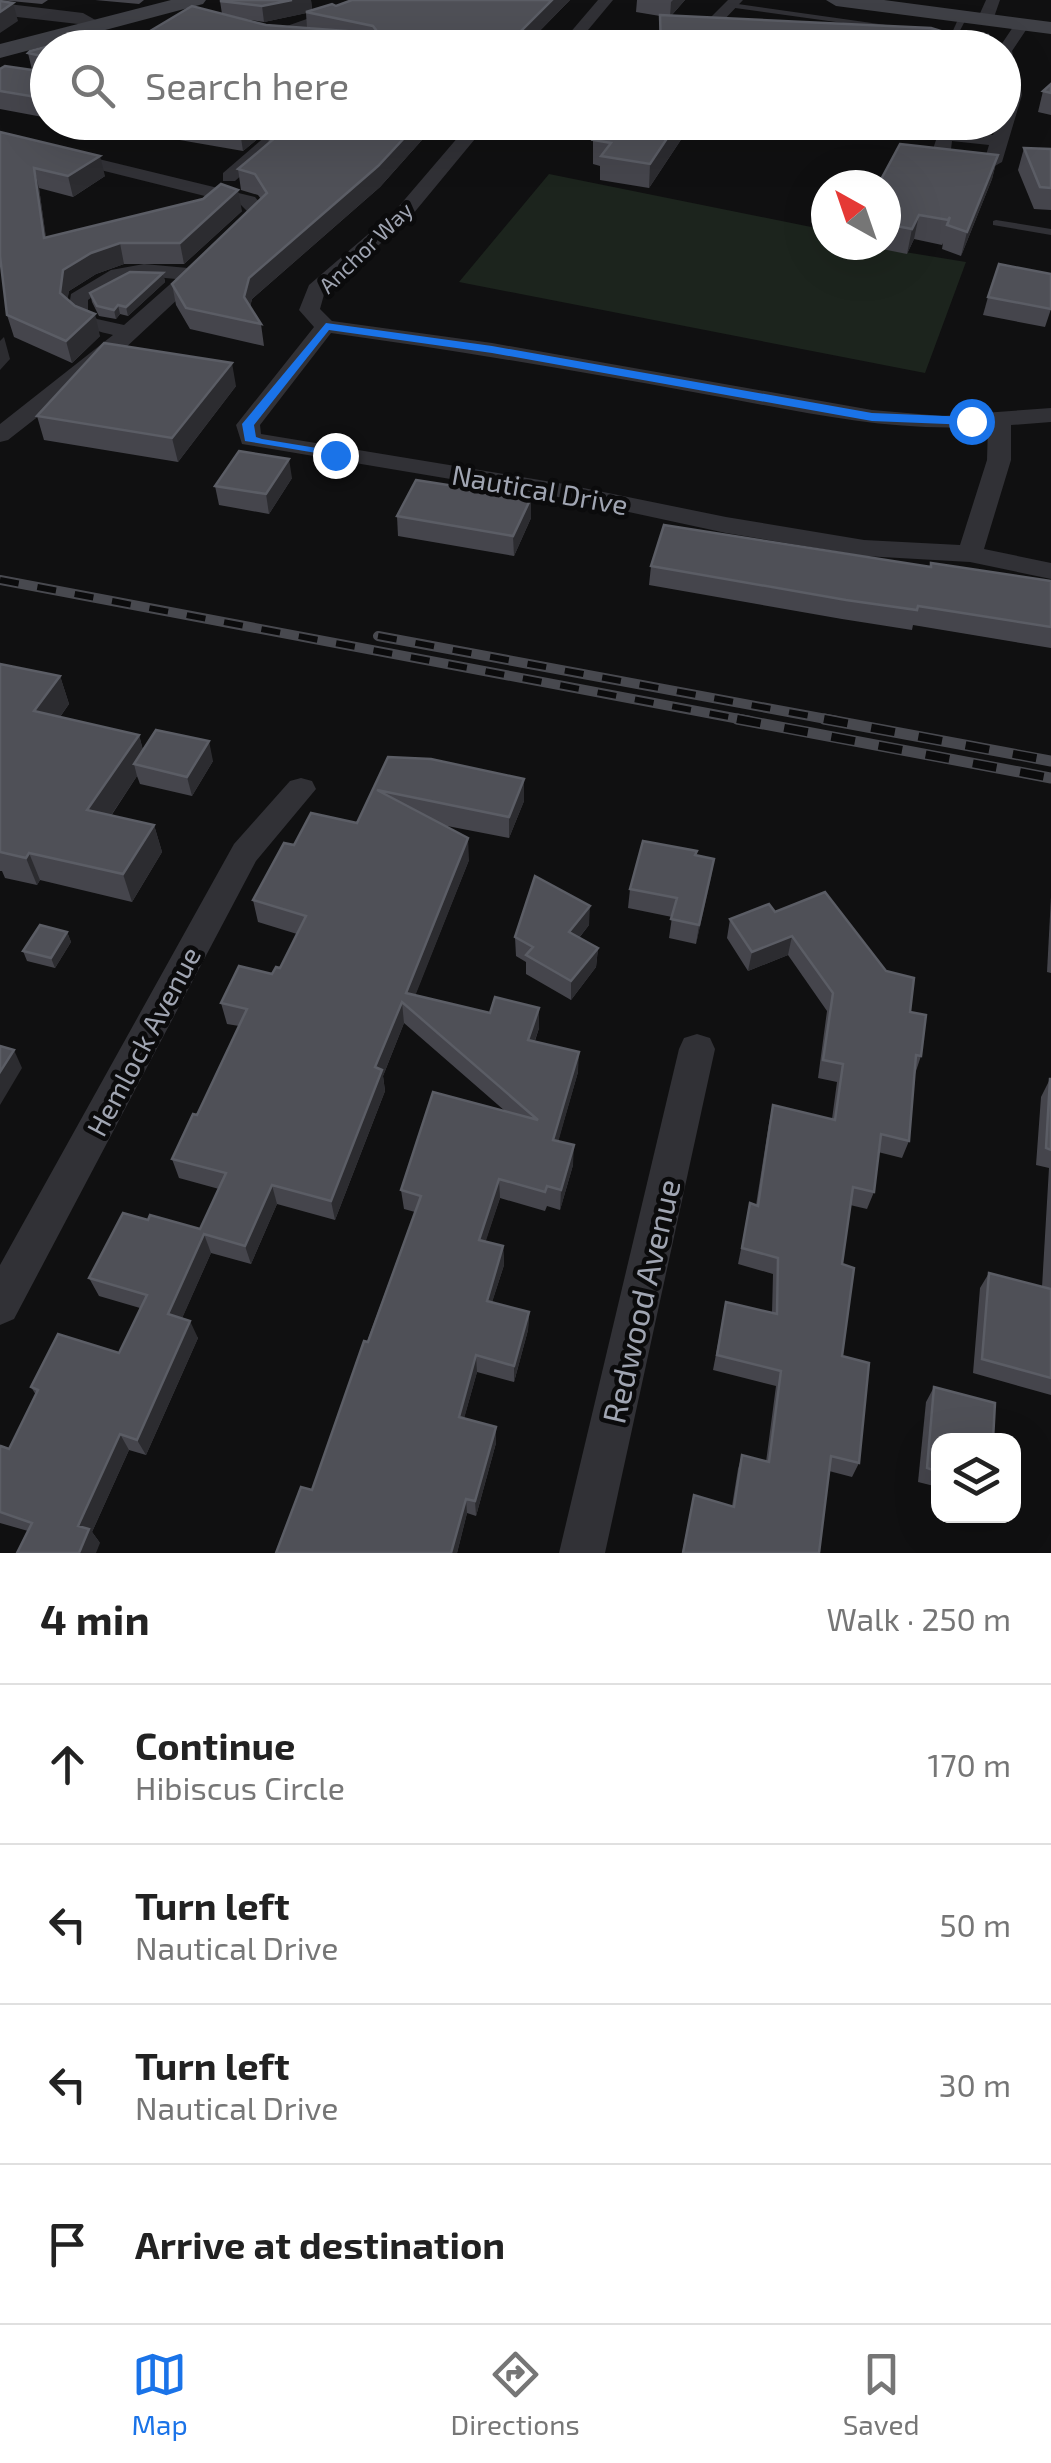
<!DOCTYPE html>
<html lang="en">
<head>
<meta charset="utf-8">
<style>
  body { margin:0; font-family:"Exo 2",sans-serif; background:#f2f2f2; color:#222 }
  .controls { position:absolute; right:30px; bottom:30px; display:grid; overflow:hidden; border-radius:20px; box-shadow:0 10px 40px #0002 }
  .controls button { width:90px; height:90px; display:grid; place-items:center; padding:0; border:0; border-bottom:2px solid #e0e0e0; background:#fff; color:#222; font:50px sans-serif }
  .compass { position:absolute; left:811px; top:170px; width:90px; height:90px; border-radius:50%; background:#fff; box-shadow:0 10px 40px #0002; rotate:320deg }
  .stop { position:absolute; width:30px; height:30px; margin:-22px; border:8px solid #1a73e8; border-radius:50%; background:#fff }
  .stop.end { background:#1a73e8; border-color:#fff; box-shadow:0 2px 10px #0008 }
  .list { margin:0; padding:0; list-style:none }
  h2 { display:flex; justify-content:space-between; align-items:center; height:130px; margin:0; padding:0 40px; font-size:42px }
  h2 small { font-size:32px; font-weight:400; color:#767676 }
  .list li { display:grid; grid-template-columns:65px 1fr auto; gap:30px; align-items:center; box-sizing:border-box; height:160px; padding:0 40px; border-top:2px solid #e0e0e0 }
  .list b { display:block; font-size:38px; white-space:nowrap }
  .list p { margin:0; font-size:32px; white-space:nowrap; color:#767676 }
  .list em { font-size:32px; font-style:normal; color:#767676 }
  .icon { flex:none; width:55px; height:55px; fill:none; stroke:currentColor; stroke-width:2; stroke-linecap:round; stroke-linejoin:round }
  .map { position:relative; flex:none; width:1051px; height:1553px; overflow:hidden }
  .search { position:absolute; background:#fff; box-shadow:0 10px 40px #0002; left:30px; right:30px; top:30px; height:110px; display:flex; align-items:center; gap:25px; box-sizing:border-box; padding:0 35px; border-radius:55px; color:#767676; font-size:38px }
  .sheet { height:770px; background:#fff }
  nav { display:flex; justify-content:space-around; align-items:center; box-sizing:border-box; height:140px; border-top:2px solid #e0e0e0; background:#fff; font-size:28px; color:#767676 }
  nav a { display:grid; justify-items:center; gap:5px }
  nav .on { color:#1a73e8 }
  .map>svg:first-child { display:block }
  .green { fill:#1c241d }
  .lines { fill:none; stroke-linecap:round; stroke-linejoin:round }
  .service { fill:#313136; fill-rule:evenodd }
  .minor { fill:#313136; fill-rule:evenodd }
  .tertiary { fill:#313136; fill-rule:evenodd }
  .secondary { fill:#3f4046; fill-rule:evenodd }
  .rail-far1-casing { stroke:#48494f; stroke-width:10 }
  .rail-casing { stroke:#48494f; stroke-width:11 }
  .rail-far1 { stroke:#0b0b0c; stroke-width:6; stroke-dasharray:19; stroke-linecap:butt }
  .rail { stroke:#0b0b0c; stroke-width:8; stroke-dasharray:24; stroke-linecap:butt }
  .wall { fill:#45454c; fill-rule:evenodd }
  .shaded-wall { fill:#2c2c30 }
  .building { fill:#4f5057; stroke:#5b5d65; stroke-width:2.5 }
  .route { fill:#1a73e8 }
  .labels { text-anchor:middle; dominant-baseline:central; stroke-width:9; stroke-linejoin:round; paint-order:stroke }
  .far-street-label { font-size:22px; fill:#a0a5b2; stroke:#0b0b0c }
  .street-label { font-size:28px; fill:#a0a5b2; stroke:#0b0b0c }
  .near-street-label { font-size:32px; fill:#a0a5b2; stroke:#0b0b0c }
</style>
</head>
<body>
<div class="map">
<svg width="1051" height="1553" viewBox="0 0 1051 1553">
  <rect width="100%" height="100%" fill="#101011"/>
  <!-- green -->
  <polygon class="green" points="549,174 826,230 826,245 862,245 966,262 925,373 459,282"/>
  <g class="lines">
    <!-- service -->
    <g class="service">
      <polygon points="731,3 886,25 890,27 886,29 728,7"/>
      <polygon points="960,15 967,17 952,46 946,46"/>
      <polygon points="996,220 1051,229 1051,235 993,225 993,221"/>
    </g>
    <!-- minor -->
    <g class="minor">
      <polygon points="598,0 613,0 573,48 557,48"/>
      <polygon points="728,0 743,0 722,22 748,31 748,37 719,34 705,23"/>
      <polygon points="986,0 1000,0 993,20 985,25 977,20"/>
      <polygon points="338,8 345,12 343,15 275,38 267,33"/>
      <path d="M1017,21L1030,24L1012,51L1022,95L1002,162L993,167L935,156L932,152L939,131L993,135L997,122H1004V48H999ZM952,141L989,145L986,155L951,149Z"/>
      <polygon points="84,24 141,48 108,48 79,32 79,26"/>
      <polygon points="282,122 300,124 235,181 223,181 223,173"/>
      <path d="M471,122H489L408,220L325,291L320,309L332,321L492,343L872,410L942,416L1051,408V422L1011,425V460L984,549L1051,563V579L970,562L864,556L726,533L564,498L242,444L236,425L314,327L299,310L309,285L394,212ZM331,333C453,350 573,370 693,392C791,409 889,434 988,426L987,460L960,545L864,540L726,517L564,484L261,434L260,425Z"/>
      <polygon points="0,135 255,197 267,211 242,240 228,240 225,236 247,211 241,205 0,145"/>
      <path d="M201,261L211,267L208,271L122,351L8,440L0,442V424L113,335C94,330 80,328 68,312L71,294L111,270L144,264L188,268ZM144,276L176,279L124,325L97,319L88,310V300C106,287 122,278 144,276Z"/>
      <polygon points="301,778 312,781 316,789 256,861 14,1319 0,1325 0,1265 234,844 290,781"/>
      <polygon points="697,1034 710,1038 715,1049 605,1553 559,1553 679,1049 684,1038"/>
    </g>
    <!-- tertiary -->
    <polygon class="tertiary" points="0,3 83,13 106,26 96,32 78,24 0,15"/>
    <!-- secondary -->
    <g class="secondary">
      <polygon points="171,0 206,0 203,4 0,58 0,44"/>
      <polygon points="826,0 884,0 1051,22 1051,34 836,6"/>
    </g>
    <!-- rail-far1 casing -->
    <g class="rail-far1-casing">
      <g id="rail-far1">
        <polyline points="0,580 750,721"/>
        <polyline points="378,636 837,721"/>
      </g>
    </g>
    <!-- rail casing -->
    <g class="rail-casing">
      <g id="rail">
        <polyline points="737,719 1051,778"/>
        <polyline points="824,719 1051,761"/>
      </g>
    </g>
    <!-- rail-far1 -->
    <use href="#rail-far1" class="rail-far1"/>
    <!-- rail -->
    <use href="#rail" class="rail"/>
  </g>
  <!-- wall -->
  <g class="wall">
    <polygon points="0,0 48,0 42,4"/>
    <polygon points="95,0 144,0 139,4"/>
    <path d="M224,0H311L312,10L332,4L336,6L352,0H570L523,48H48V118L0,109V69L5,66L32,70L28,53L30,51L75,39L125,46L192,6L222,14L220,1ZM306,13L307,28L266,25L243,19L264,22Z"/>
    <polygon points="637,0 685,0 671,16 995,48 659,48 660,16 636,12"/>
    <polygon points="1051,84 1051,115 1038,112 1043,91"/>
    <polygon points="76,122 272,122 272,127 243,151"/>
    <polygon points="284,122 438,122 380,187 252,299 250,307 261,324 264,346 190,329 176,305 172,284 261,199 258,195 241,190 238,169 269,144 268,136"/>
    <polygon points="609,122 694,122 692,123 649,188 600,180 600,166 593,164 593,140"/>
    <polygon points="0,132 105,176 73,197 39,188 46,238 242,211 184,264 124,264 96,274 69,291 67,300 100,336 72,363 14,337 7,315 3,278"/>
    <polygon points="1024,148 1051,149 1051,210 1034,209 1018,170"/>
    <polygon points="998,155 992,179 961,256 942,249 943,243 942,245 914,239 907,254 862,245 886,245 886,185"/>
    <polygon points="163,273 165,282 128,316 120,314 116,319 99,316 92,302 90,293"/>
    <polygon points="988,297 1051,309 1045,327 983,315"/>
    <polygon points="236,386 178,462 44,440 37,416"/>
    <polygon points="292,478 269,514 219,505 215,486"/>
    <polygon points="397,516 531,518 514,556 398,536"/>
    <polygon points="651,566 930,567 1051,581 1051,648 913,625 912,630 842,619 649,585"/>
    <polygon points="0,664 60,676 69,704 60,717 139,735 143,750 213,761 192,796 140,784 137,776 111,816 154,825 162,852 132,902 40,880 37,885 5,878 2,871 0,871"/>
    <polygon points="388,757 524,779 524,801 509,838 442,825 469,860 415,995 490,1013 539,1008 539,1028 535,1041 578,1072 558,1141 573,1165 560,1210 547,1206 545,1211 500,1198 485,1242 503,1246 504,1265 492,1302 529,1312 528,1330 514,1382 477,1372 464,1418 496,1443 476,1516 467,1513 457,1553 276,1553 312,1490 415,1212 404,1209 401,1190 505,1111 404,1023 383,1076 385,1091 335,1220 277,1204 251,1264 211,1253 182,1318 198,1338 146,1455 129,1450 92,1532 100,1543 28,1531 0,1523 0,1448 9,1449 36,1395 31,1387 119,1353 140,1308 99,1296 89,1278 148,1220 200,1229 219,1189 179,1178 172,1159 197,1115 239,1026 227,1024 221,1003 280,968 297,934 258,922 253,900 294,845 357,823"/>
    <polygon points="696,855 714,859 696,944 669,938 672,917 628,908 630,889"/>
    <polygon points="1051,897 1051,973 1047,972"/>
    <polygon points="775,912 910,1012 921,1056 915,1074 909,1141 902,1158 878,1152 874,1192 867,1209 850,1205 842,1264 842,1356 859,1463 852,1477 829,1471 819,1553 682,1553 694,1495 732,1506 738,1469 742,1455 766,1462 776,1386 713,1370 726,1302 772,1313 773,1274 738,1264 750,1203 756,1205 769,1123 773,1105 832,1119 837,1082 818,1078 827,1011 788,955 748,971 727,938 730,919"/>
    <polygon points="589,925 579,938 598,948 596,967 571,1000 526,974 526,962 516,956 515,937"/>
    <polygon points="67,932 71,942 55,968 27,961 23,951"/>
    <polygon points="1050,1079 1051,1079 1051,1395 973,1373 980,1288 989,1273 1042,1287 1049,1168 1036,1165 1041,1097"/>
    <polygon points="934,1387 938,1440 938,1487 918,1482 926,1402"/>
  </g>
  <!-- shaded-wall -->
  <g class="shaded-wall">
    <polygon points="292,0 311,0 312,12 264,22 262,6"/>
    <polygon points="552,0 570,0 523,48 504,48"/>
    <polygon points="673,0 685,0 670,17 671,2"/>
    <polygon points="13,3 18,21 0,33 0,12"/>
    <polygon points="251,122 272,122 272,127 243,151 240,131"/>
    <polygon points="419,122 438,122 380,187 252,299 247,318 244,297 249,278"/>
    <polygon points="678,122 692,123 649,188 650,164"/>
    <polygon points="998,155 992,179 961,256 967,232"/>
    <polygon points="100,156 105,176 73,197 68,176"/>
    <polygon points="34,168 39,188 49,260 44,238"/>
    <polygon points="238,190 242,211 184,264 180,243"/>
    <polygon points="919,215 914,239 907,254 912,229"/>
    <polygon points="120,243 124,264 96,274 69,291 65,314 60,293 63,270 91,253"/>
    <polygon points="163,273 165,282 128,316 126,307"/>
    <polygon points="118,305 120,314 116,319 114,310"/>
    <polygon points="95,314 100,336 72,363 66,341"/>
    <polygon points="4,337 10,359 0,370 0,341"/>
    <polygon points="232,363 236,386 178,462 172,438"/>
    <polygon points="289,459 292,478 269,514 266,494"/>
    <polygon points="531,498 531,518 514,556 513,536"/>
    <polygon points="60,676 69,704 44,739 34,711"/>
    <polygon points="139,735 146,763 134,764 137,776 96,838 87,810"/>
    <polygon points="209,741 213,761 192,796 187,777"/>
    <polygon points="524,779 524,801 509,838 509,817"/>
    <polygon points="154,825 162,852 132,902 123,874"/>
    <polygon points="468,838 469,860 410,1009 406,993"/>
    <polygon points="29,853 40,880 37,885 26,858"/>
    <polygon points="714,859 711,878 696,944 699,925"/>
    <polygon points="590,906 589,925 568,951 569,932"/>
    <polygon points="67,932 71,942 55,968 51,958"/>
    <polygon points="792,936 788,955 748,971 752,952"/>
    <polygon points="598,948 596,967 571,1000 571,981"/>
    <polygon points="402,1002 404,1023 383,1076 385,1091 335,1220 331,1201 375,1067"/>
    <polygon points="539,1008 539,1028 528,1060 528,1040"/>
    <polygon points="14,1050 22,1068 0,1105 0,1072"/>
    <polygon points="579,1052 578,1072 553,1160 553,1140"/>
    <polygon points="574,1145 573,1165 560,1210 561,1190"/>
    <polygon points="499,1179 500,1198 480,1259 479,1240"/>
    <polygon points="272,1185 277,1204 251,1264 245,1246"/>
    <polygon points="204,1234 211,1253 176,1332 168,1314"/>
    <polygon points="503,1246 504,1265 487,1318 487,1301"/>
    <polygon points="529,1312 528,1330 514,1382 514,1366"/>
    <polygon points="190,1321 198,1338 146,1455 137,1440"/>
    <polygon points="476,1355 477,1372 460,1433 459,1417"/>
    <polygon points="496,1427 496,1443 476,1516 475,1501"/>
    <polygon points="120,1434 129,1450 92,1532 100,1543 96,1553 79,1553 78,1526"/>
    <polygon points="466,1499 467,1513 457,1553 451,1553"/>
  </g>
  <!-- building -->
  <g class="building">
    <polygon points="224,0 292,0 262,6 220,1"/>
    <polygon points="352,0 552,0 504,48 48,48 48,99 0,91 0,69 5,66 46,72 46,57 28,53 30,51 75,39 125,46 192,6 266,25 373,33 376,30 373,26 306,12 332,4 336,6"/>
    <polygon points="0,1 13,3 0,12"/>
    <polygon points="660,15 931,28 954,35 988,35 995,48 661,48"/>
    <polygon points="1004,63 1006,67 1006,84 1004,84"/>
    <polygon points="1051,84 1051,93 1043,91"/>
    <polygon points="188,122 251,122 240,131"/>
    <polygon points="284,122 345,122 360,125 365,122 419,122 378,166 249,278 244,297 261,324 186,308 172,284 267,193 255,174 238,169 276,137 268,136"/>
    <polygon points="609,122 678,122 650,164 601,156 611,143 593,140"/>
    <polygon points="0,132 100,156 68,176 34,168 44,238 203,199 221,184 238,190 180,243 120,243 91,253 63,270 60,293 75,306 95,314 66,341 7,315 0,256"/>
    <polygon points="900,144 998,155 967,232 947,225 950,217 948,220 919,215 912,229 886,224 886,185 878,185"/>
    <polygon points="1024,148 1051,149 1051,188 1040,187"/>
    <polygon points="999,264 1051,274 1051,309 988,297"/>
    <polygon points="130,272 163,273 126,307 118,305 114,310 97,306 90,293"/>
    <polygon points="104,343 232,363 172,438 37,416"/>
    <polygon points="239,451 289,459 266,494 215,486"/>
    <polygon points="416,480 531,498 513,536 397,516"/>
    <polygon points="664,525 931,567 931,563 1051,581 1051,627 918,606 917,610 846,600 651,566"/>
    <polygon points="0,664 60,676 34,711 139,735 87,810 154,825 123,874 29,853 26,858 0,852"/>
    <polygon points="156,730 209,741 187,777 134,764"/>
    <polygon points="388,757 431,759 524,779 509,817 377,790 468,838 406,993 490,1013 495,997 539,1008 528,1040 579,1052 553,1140 574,1145 561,1190 547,1186 545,1192 499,1179 479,1240 503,1246 487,1301 529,1312 514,1366 476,1355 459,1417 496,1427 475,1501 466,1499 451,1553 276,1553 301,1487 312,1490 364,1341 368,1342 421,1196 401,1190 433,1092 538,1120 402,1002 375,1067 382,1070 331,1201 272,1185 245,1246 204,1234 168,1314 190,1321 137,1440 120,1434 78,1526 89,1529 79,1553 17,1553 32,1523 0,1512 0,1448 1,1446 9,1449 38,1390 31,1387 58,1334 119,1353 147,1295 89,1278 123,1213 148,1220 150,1215 200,1229 226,1173 172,1159 193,1114 197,1115 247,1009 221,1003 239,966 272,974 276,967 280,968 306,916 253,900 284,843 294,845 311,813 357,823"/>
    <polygon points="643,841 697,851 695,855 714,859 699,925 671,919 677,898 630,889"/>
    <polygon points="535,876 590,906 569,932 598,948 571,981 526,955 533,947 515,937"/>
    <polygon points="825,892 886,971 914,978 910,1012 926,1015 921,1056 916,1055 909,1141 881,1134 874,1192 853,1187 842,1264 854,1268 842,1356 869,1363 859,1463 831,1456 819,1553 683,1553 694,1495 734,1507 742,1455 769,1462 781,1371 717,1355 726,1302 777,1314 778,1258 742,1248 750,1203 758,1206 773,1105 835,1120 843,1064 823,1060 833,993 792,936 752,952 730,919 769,904 775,912"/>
    <polygon points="40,925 67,932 51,958 23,951"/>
    <polygon points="0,1046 14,1050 0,1072"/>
    <polygon points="1050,1079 1051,1079 1051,1150 1046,1148"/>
    <polygon points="989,1273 1051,1289 1051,1378 982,1359"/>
    <polygon points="934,1387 995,1403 993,1440 938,1440 938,1472 927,1468"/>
  </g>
  <!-- route -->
  <polygon class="route" points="326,323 492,346 872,413 971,417 977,421 971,425 872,421 492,353 329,330 254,425 256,437 262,439 335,451 340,452 340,457 245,441 242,424"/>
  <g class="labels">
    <!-- far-street labels -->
    <g class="far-street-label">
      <text transform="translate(365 247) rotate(-44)">Anchor Way</text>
    </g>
    <!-- street labels -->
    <g class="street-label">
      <text transform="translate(540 489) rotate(10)">Nautical Drive</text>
      <text transform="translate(143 1041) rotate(-62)">Hemlock Avenue</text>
    </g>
    <!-- near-street labels -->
    <g class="near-street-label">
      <text transform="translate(640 1301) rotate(-77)">Redwood Avenue</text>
    </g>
  </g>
</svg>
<div class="controls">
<button><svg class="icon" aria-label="layers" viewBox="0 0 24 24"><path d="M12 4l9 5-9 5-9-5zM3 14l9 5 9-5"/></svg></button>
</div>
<svg class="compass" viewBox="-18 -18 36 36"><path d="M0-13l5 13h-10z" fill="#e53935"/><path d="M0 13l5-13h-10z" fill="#767676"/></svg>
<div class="stop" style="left:971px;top:421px"></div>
<div class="stop end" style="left:335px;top:455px"></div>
<div class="search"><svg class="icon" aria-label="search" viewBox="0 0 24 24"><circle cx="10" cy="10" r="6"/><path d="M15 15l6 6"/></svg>Search here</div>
</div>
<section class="sheet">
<h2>4 min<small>Walk · 250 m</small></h2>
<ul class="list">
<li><svg class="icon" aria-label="ahead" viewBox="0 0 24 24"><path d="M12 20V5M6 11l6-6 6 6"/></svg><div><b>Continue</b><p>Hibiscus Circle</p></div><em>170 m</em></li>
<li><svg class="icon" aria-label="left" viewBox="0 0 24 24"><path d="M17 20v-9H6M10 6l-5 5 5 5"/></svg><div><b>Turn left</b><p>Nautical Drive</p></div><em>50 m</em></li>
<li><svg class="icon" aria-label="left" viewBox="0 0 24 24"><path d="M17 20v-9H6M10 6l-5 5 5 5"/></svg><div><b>Turn left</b><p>Nautical Drive</p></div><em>30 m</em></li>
<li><svg class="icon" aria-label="arrive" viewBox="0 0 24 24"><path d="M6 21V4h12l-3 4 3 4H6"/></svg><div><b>Arrive at destination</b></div></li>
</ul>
</section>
<nav>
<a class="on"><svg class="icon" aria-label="map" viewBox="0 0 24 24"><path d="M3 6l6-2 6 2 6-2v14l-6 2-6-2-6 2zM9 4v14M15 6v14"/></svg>Map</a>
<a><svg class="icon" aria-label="directions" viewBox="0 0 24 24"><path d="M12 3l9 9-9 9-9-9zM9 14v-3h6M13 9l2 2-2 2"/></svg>Directions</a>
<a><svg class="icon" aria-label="saved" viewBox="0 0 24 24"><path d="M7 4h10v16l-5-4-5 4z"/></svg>Saved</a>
</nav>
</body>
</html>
